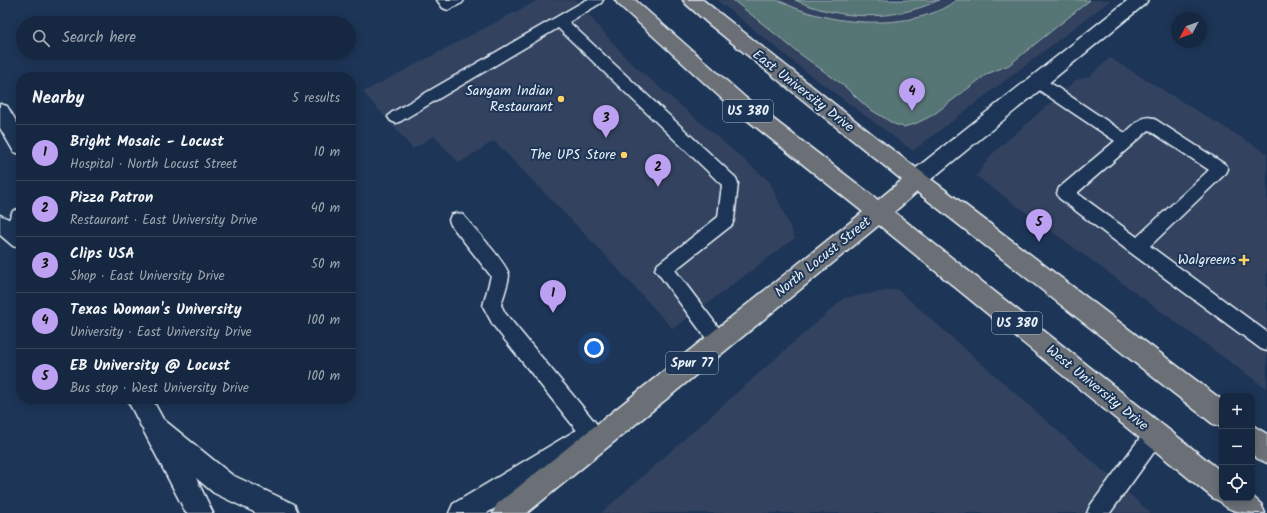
<!DOCTYPE html>
<html lang="en">
<head>
<meta charset="utf-8">
<style>
  body { margin:0; font-family:Kalam,sans-serif; background:#23344c; color:#f1f3f6 }
  .controls { position:absolute; right:12px; bottom:12px; display:grid; overflow:hidden; border-radius:8px; box-shadow:0 2px 10px #0003 }
  .controls button { width:36px; height:36px; display:grid; place-items:center; padding:0; border:0; border-bottom:1px solid #35445a; background:#162841; color:#f1f3f6; font:20px sans-serif }
  .compass { position:absolute; left:1171px; top:12px; width:36px; height:36px; border-radius:50%; background:#162841; box-shadow:0 2px 10px #0003; rotate:229deg }
  .you { position:absolute; left:594px; top:348px; width:14px; height:14px; margin:-10px; border:3px solid #fff; border-radius:50%; background:#1a73e8; box-shadow:0 0 0 6px #1a73e833 }
  .badge { display:grid; place-items:center; width:26px; height:26px; border-radius:50%; background:#bca0f2; color:#111; font-size:13px; font-weight:700 }
  .pin { position:absolute; translate:-50% -33px; filter:drop-shadow(0 1px 2px #0008) }
  .pin::after { content:''; position:absolute; top:21px; width:14px; height:12px; background:inherit; clip-path:polygon(0 0,100% 0,50% 100%) }
  .list { margin:0; padding:0; list-style:none }
  h2 { display:flex; justify-content:space-between; align-items:center; height:52px; margin:0; padding:0 16px; font-size:17px }
  h2 small { font-size:13px; font-weight:400; color:#9ea6b1 }
  .list li { display:grid; grid-template-columns:26px 1fr auto; gap:12px; align-items:center; box-sizing:border-box; height:56px; padding:0 16px; border-top:1px solid #35445a }
  .list b { display:block; font-size:15px; white-space:nowrap }
  .list p { margin:0; font-size:13px; white-space:nowrap; color:#9ea6b1 }
  .list em { font-size:13px; font-style:normal; color:#9ea6b1 }
  .icon { flex:none; width:22px; height:22px; fill:none; stroke:currentColor; stroke-width:2; stroke-linecap:round; stroke-linejoin:round }
  .map { position:relative; flex:none; width:1267px; height:513px; overflow:hidden }
  .search { position:absolute; background:#162841; box-shadow:0 2px 10px #0003; left:16px; top:16px; width:340px; height:44px; display:flex; align-items:center; gap:10px; box-sizing:border-box; padding:0 14px; border-radius:22px; color:#9ea6b1; font-size:15px }
  .panel { position:absolute; background:#162841; box-shadow:0 2px 10px #0003; left:16px; top:72px; width:340px; height:332px; border-radius:16px }
  .map>svg:first-child { display:block }
  .built { fill:#32425f }
  .green { fill:#577574; stroke:#a0b3b6 }
  .lines { fill:none; stroke-linecap:round; stroke-linejoin:round }
  .lane-casing { stroke:#e8f1f8; stroke-width:3 }
  .street-casing { stroke:#e8f1f8; stroke-width:3 }
  .secondary-casing { stroke:#e8f1f8; stroke-width:3 }
  .primary-casing { stroke:#e8f1f8; stroke-width:3 }
  .lane { fill:#1d3557; fill-rule:evenodd }
  .street { fill:#1d3557; fill-rule:evenodd }
  .secondary { fill:#1d3557; fill-rule:evenodd }
  .primary { fill:#6b6f75; fill-rule:evenodd }
  .poi-dot { fill:#ffd166; stroke:#1d3557; stroke-width:1.5 }
  .labels { text-anchor:middle; dominant-baseline:central; stroke-width:4; stroke-linejoin:round; paint-order:stroke }
  .shield { fill:#1d3557; stroke:#abb9c8; stroke-width:1 }
  .shield-label { font-size:13px; font-weight:bold; fill:#e8f1f8 }
  .poi-label { font-size:14px; fill:#e8f1f8; stroke:#1d3557; text-anchor:end }
  .street-label { font-size:14px; fill:#e8f1f8; stroke:#1d3557 }
</style>
</head>
<body>
<div class="map">
<svg width="1267" height="513" viewBox="0 0 1267 513">
  <rect width="100%" height="100%" fill="#1d3557"/>
  <filter id="ink" filterUnits="userSpaceOnUse"><feTurbulence type="fractalNoise" baseFrequency=".025" numOctaves="2"/><feDisplacementMap in="SourceGraphic" scale="8" xChannelSelector="R" yChannelSelector="G"/><feConvolveMatrix kernelMatrix="1 2 1 2 8 2 1 2 1" color-interpolation-filters="sRGB"/></filter>
  <g filter="url(#ink)">
    <!-- built -->
    <g class="built">
      <polygon points="538,0 575,0 629,61 770,182 795,238 673,329 603,253 494,141 459,163 434,136 413,149 363,92"/>
      <polygon points="717,0 1111,0 913,151 805,71"/>
      <polygon points="1110,58 1267,153 1267,389 976,176 992,154 1076,80 1090,76"/>
      <polygon points="897,289 1151,513 601,513 844,298"/>
    </g>
    <!-- green -->
    <g class="green">
      <path d="M733,0C747,0 762,0 776,0C782,1 788,5 793,7C803,11 812,14 822,16C859,26 925,26 956,0H1090L1009,65L987,74L933,115L917,123L904,127L894,124L868,108L843,85L800,54Z"/>
      <path d="M795,0H939C894,22 839,20 795,0Z"/>
    </g>
    <g class="lines">
      <!-- lane casing -->
      <g class="lane-casing">
        <g id="lane">
          <polygon points="437,0 464,0 462,3 448,10 443,8"/>
          <polygon points="586,0 603,0 601,3 569,22 736,178 738,183 734,220 732,225 675,270 725,336 728,342 725,348 719,350 713,348 655,269 658,264 718,217 722,185 558,28 401,121 396,123 391,121 388,117 391,113"/>
          <path d="M1038,77L1043,78L1125,133C1133,126 1142,114 1153,118L1226,165L1228,169L1226,173L1150,246L1267,332V351L1261,349L1131,253L1059,198L1057,193L1059,188L1115,141L1033,86L1031,82L1033,78ZM1149,130L1209,170L1137,237L1077,193Z"/>
          <path d="M457,213L463,215C472,226 507,263 509,275C509,281 503,298 501,305L505,313L600,428L603,435L600,442L593,445L586,442L493,325L483,306L491,276L451,225L449,220L451,215Z"/>
          <polygon points="1155,424 1162,427 1165,434 1162,441 1110,513 1087,513 1090,506 1148,427"/>
        </g>
      </g>
      <!-- street casing -->
      <g class="street-casing">
        <g id="street">
          <polygon points="0,104 7,106 21,129 21,154 14,152 0,128"/>
          <polygon points="21,208 21,239 14,241 6,238 3,232 13,211"/>
        </g>
      </g>
      <!-- secondary casing -->
      <g class="secondary-casing">
        <g id="secondary">
          <polygon points="1128,0 1148,0 1145,4 924,185 917,187 910,185 907,179 910,173"/>
          <polygon points="0,215 21,225 21,248 13,246 0,235"/>
          <polygon points="127,399 152,399 163,419 232,475 294,504 298,513 256,513 214,493 196,478 213,513 186,513"/>
          <polygon points="582,428 591,432 595,441 591,450 487,513 449,513 453,504 573,432"/>
        </g>
      </g>
      <!-- primary casing -->
      <g class="primary-casing">
        <g id="primary">
          <path d="M615,0H635L746,98L878,200L902,180L710,25L686,4L683,0H703L882,142L1222,400V427L1213,424L917,192L894,212L1222,472V498H1252V496L1261,504L1265,513C1250,513 1228,513 1221,502L1213,498L879,225L527,513H493L497,504L863,212L732,108L618,4Z"/>
          <polygon points="1252,425 1267,434 1267,463 1258,459 1252,454"/>
        </g>
      </g>
      <!-- lane -->
      <use href="#lane" class="lane"/>
      <!-- street -->
      <use href="#street" class="street"/>
      <!-- secondary -->
      <use href="#secondary" class="secondary"/>
      <!-- primary -->
      <use href="#primary" class="primary"/>
    </g>
  </g>
  <!-- markers -->
  <g class="poi-dot">
    <circle cx="561" cy="99" r="4"/>
    <circle cx="624" cy="155" r="4"/>
    <path d="M1242 254h4v4h4v4h-4v4h-4v-4h-4v-4h4z"/>
  </g>
  <g class="labels">
    <!-- shield labels -->
    <g class="shield">
      <rect x="723" y="100" width="50" height="22" rx="3"/>
      <rect x="992" y="312" width="50" height="22" rx="3"/>
      <rect x="666" y="352" width="52" height="22" rx="3"/>
    </g>
    <g class="shield-label">
      <text x="748" y="111">US 380</text>
      <text x="1017" y="323">US 380</text>
      <text x="692" y="363">Spur 77</text>
    </g>
    <!-- poi labels -->
    <g class="poi-label">
      <text x="553" y="91">Sangam Indian<tspan x="553" dy="16">Restaurant</tspan></text>
      <text x="616" y="155">The UPS Store</text>
      <text x="1236" y="260">Walgreens</text>
    </g>
    <!-- street labels -->
    <g class="street-label">
      <text transform="translate(803 91) rotate(38)">East University Drive</text>
      <text transform="translate(823 257) rotate(-39)">North Locust Street</text>
      <text transform="translate(1097 388) rotate(39)">West University Drive</text>
    </g>
  </g>
</svg>
<div class="controls">
<button>+</button>
<button>−</button>
<button><svg class="icon" aria-label="locate" viewBox="0 0 24 24"><circle cx="12" cy="12" r="6"/><path d="M12 2v4M12 18v4M2 12h4M18 12h4"/></svg></button>
</div>
<svg class="compass" viewBox="-18 -18 36 36"><path d="M0-13l5 13h-10z" fill="#e53935"/><path d="M0 13l5-13h-10z" fill="#9ea6b1"/></svg>
<div class="you"></div>
<div class="pin badge" style="left:553px;top:313px">1</div>
<div class="pin badge" style="left:658px;top:187px">2</div>
<div class="pin badge" style="left:606px;top:138px">3</div>
<div class="pin badge" style="left:912px;top:111px">4</div>
<div class="pin badge" style="left:1039px;top:242px">5</div>
<div class="search"><svg class="icon" aria-label="search" viewBox="0 0 24 24"><circle cx="10" cy="10" r="6"/><path d="M15 15l6 6"/></svg>Search here</div>
<section class="panel">
<h2>Nearby<small>5 results</small></h2>
<ul class="list">
<li><span class="badge">1</span><div><b>Bright Mosaic - Locust</b><p>Hospital · North Locust Street</p></div><em>10 m</em></li>
<li><span class="badge">2</span><div><b>Pizza Patron</b><p>Restaurant · East University Drive</p></div><em>40 m</em></li>
<li><span class="badge">3</span><div><b>Clips USA</b><p>Shop · East University Drive</p></div><em>50 m</em></li>
<li><span class="badge">4</span><div><b>Texas Woman's University</b><p>University · East University Drive</p></div><em>100 m</em></li>
<li><span class="badge">5</span><div><b>EB University @ Locust</b><p>Bus stop · West University Drive</p></div><em>100 m</em></li>
</ul>
</section>
</div>
</body>
</html>
